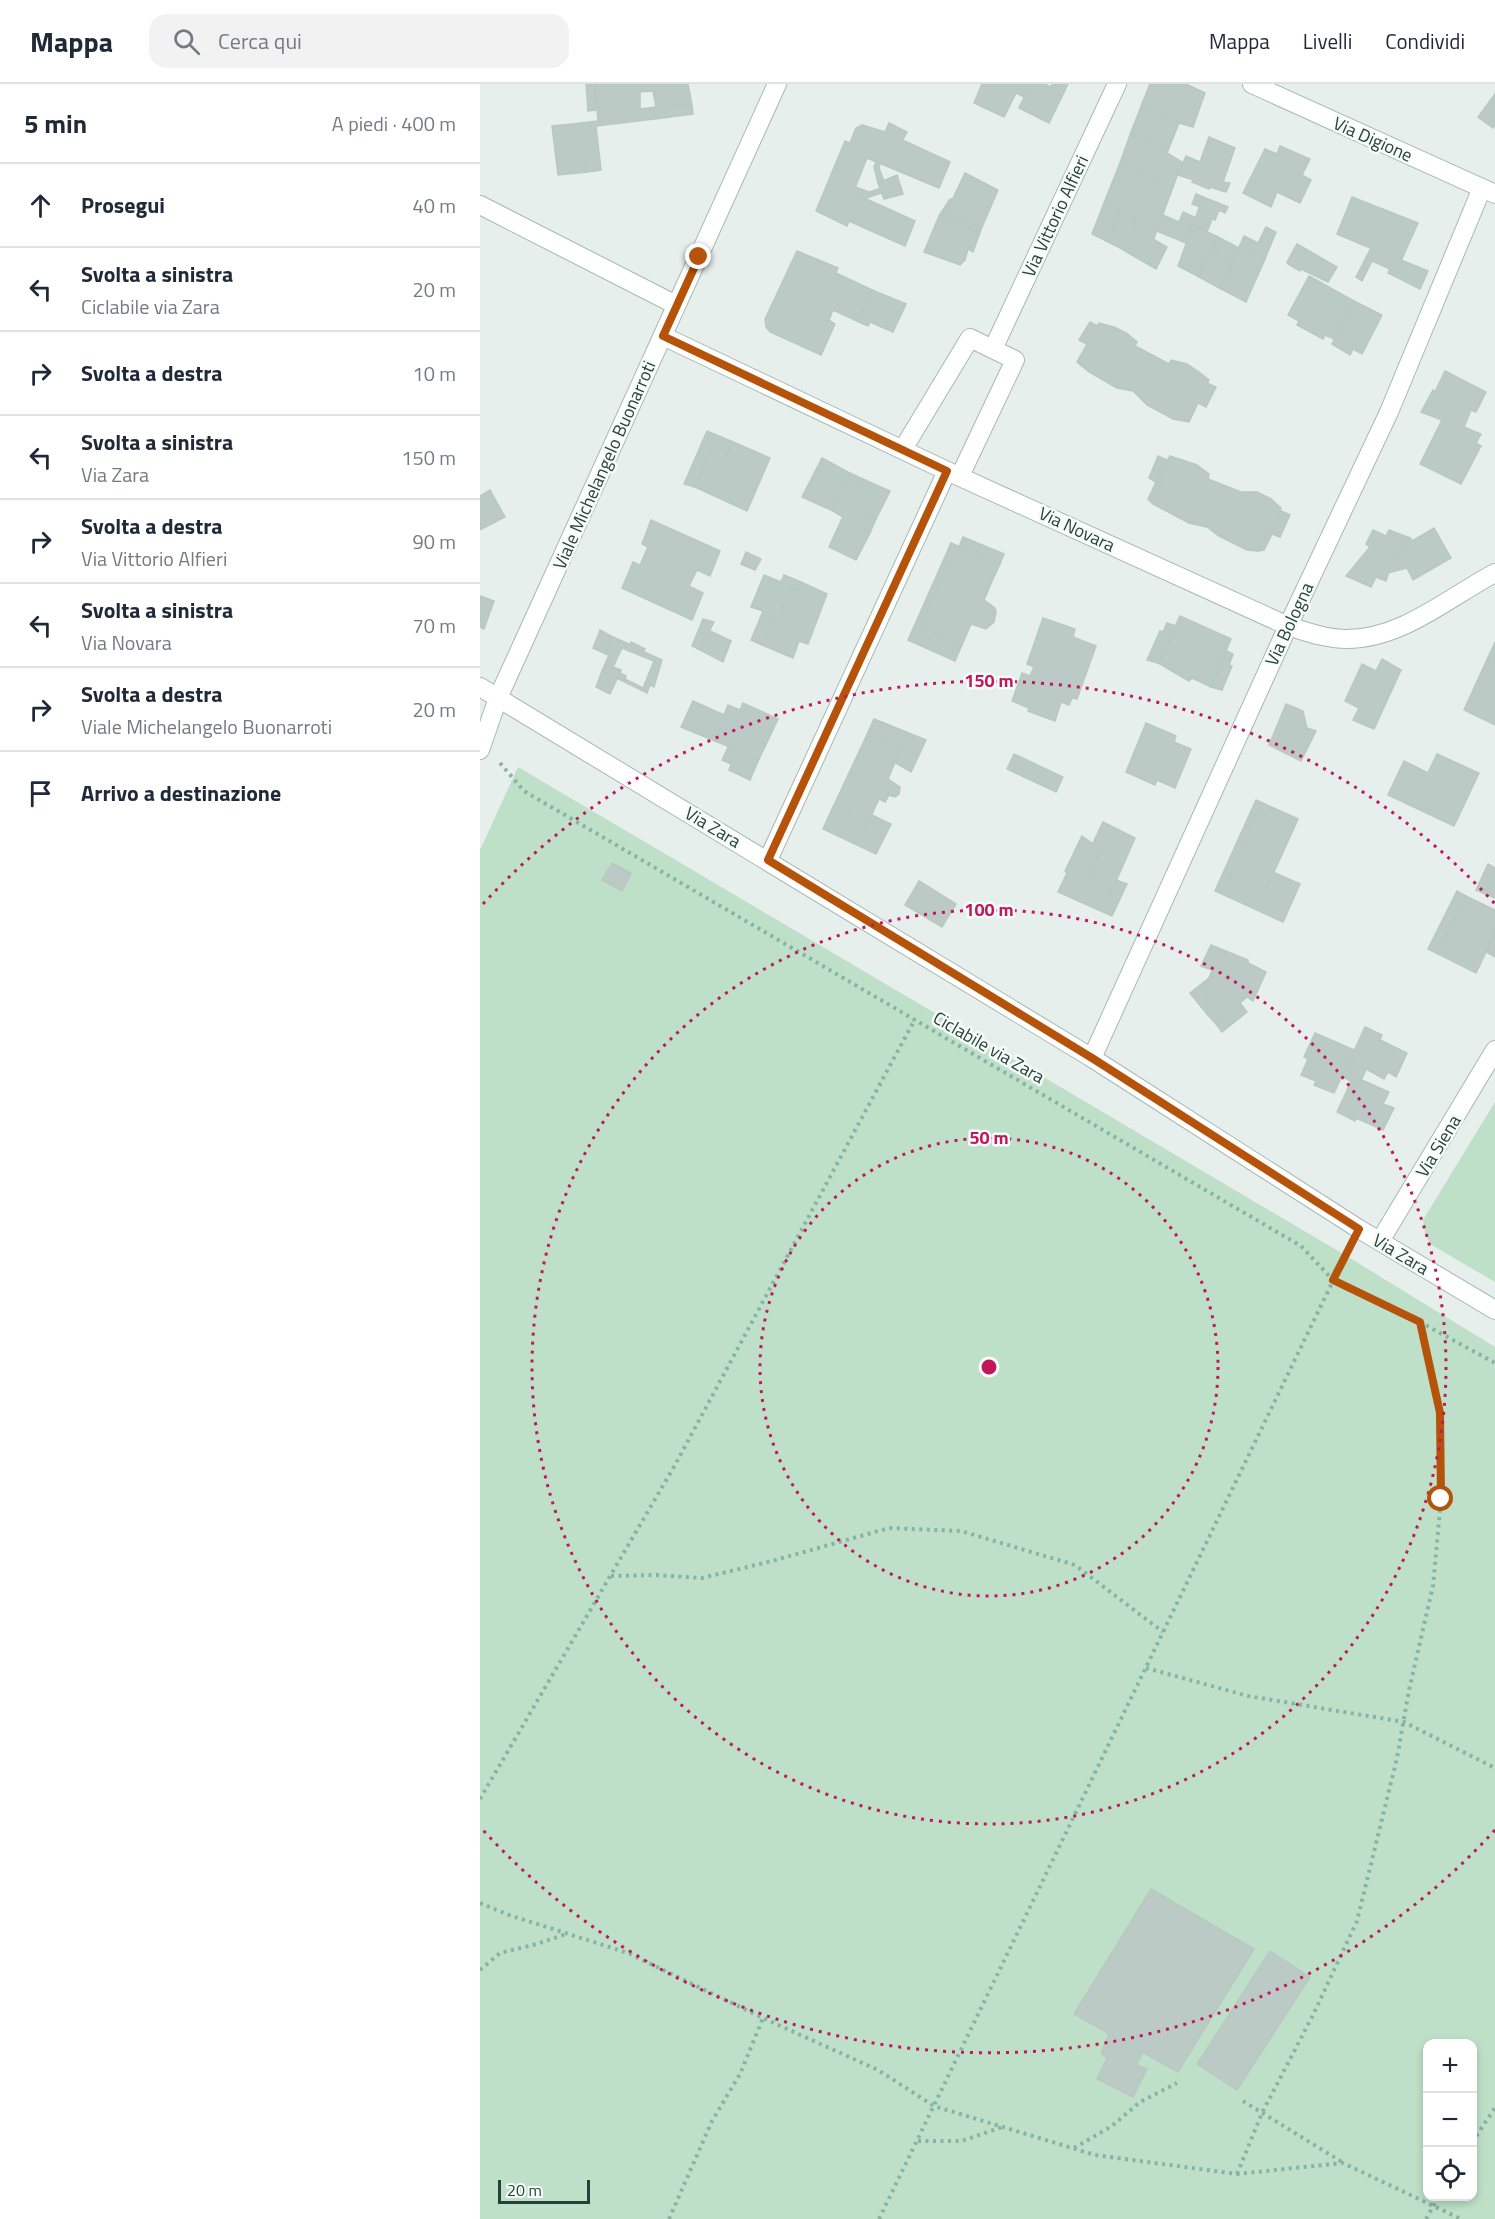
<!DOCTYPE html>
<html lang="it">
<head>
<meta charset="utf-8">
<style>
  body { margin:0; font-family:"Titillium Web",sans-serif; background:#f2f2f3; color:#1f2937 }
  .controls { position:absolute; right:18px; bottom:18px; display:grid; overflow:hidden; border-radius:12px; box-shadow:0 3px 9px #0003 }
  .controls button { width:54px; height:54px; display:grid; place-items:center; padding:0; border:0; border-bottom:2px solid #e0e1e3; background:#fff; color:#1f2937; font:30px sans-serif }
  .scale { position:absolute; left:18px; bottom:15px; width:92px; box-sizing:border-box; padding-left:6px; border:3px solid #24423a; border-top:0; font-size:16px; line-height:21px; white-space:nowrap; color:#24423a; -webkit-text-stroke:4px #f7fbf9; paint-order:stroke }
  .stop { position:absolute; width:18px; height:18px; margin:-14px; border:4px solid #b45309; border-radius:50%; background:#fff }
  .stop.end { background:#b45309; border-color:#fff; box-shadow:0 2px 6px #0008 }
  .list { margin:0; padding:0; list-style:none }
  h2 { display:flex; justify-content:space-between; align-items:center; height:78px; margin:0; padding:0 24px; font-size:26px }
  h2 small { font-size:20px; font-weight:400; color:#747a83 }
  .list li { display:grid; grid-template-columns:39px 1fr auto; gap:18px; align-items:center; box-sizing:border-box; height:84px; padding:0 24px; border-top:2px solid #e0e1e3 }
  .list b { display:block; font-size:22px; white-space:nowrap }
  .list p { margin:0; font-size:20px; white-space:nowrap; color:#747a83 }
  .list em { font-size:20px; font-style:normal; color:#747a83 }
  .icon { flex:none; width:33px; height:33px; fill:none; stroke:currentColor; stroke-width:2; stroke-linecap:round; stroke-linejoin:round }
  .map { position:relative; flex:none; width:1015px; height:2135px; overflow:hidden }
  header { display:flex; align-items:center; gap:36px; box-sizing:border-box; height:84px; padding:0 30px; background:#fff; border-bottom:2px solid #e0e1e3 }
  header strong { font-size:28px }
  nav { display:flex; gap:33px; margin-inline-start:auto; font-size:21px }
  .search { width:420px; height:54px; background:#f2f2f3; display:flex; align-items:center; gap:15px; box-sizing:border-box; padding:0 21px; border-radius:18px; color:#747a83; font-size:22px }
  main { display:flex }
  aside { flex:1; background:#fff }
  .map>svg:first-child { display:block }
  .green { fill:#bfe0c8; fill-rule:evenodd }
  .building { fill:#bbcac4; stroke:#b8c9c2; stroke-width:1.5; fill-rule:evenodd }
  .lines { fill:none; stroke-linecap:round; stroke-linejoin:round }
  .minor-casing { stroke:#a8b8b2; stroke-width:20 }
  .tertiary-casing { stroke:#a8b8b2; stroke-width:20 }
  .path { stroke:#86b3a5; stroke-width:4; stroke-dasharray:3 4.5; stroke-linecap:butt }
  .minor { stroke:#fff; stroke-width:18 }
  .tertiary { stroke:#fff; stroke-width:18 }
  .route { stroke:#b45309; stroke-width:8 }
  .ring { fill:none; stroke:#c2185b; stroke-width:3; stroke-dasharray:3 6 }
  .labels { text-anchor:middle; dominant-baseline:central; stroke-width:5; stroke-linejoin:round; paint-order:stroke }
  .street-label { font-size:18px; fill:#24423a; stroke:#f7fbf9 }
  .centre { fill:#c2185b; stroke:#f7fbf9; stroke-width:3 }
  .ring-label { font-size:18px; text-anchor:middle; font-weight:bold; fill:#c2185b; stroke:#f7fbf9; stroke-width:5; stroke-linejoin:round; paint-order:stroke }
</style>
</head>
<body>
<header>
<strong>Mappa</strong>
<div class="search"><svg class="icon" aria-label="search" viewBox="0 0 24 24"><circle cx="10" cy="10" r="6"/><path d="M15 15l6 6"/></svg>Cerca qui</div>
<nav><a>Mappa</a><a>Livelli</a><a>Condividi</a></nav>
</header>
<main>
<aside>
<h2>5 min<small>A piedi · 400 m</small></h2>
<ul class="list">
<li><svg class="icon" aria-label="ahead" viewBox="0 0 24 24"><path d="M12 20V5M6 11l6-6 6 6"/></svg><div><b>Prosegui</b></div><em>40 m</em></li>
<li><svg class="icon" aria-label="left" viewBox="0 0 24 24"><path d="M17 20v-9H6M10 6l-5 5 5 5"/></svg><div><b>Svolta a sinistra</b><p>Ciclabile via Zara</p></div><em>20 m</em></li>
<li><svg class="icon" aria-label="right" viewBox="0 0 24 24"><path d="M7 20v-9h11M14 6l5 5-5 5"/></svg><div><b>Svolta a destra</b></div><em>10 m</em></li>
<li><svg class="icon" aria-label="left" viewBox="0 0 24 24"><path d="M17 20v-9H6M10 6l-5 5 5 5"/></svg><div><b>Svolta a sinistra</b><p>Via Zara</p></div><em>150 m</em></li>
<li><svg class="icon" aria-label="right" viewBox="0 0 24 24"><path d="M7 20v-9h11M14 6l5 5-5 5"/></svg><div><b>Svolta a destra</b><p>Via Vittorio Alfieri</p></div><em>90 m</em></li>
<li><svg class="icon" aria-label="left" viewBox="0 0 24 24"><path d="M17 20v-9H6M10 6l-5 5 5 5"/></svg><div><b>Svolta a sinistra</b><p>Via Novara</p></div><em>70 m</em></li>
<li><svg class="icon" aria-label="right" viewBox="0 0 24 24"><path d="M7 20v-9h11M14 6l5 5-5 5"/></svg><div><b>Svolta a destra</b><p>Viale Michelangelo Buonarroti</p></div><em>20 m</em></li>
<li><svg class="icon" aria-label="arrive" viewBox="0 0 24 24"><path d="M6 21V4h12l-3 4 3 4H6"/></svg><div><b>Arrivo a destinazione</b></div></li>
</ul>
</aside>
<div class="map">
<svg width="1015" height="2135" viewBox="0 0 1015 2135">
  <rect width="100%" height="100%" fill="#e6efeb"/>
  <!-- green -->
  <g class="green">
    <path d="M38,683L865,1171L1015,1263V2135H0V766ZM948,1960H992V2112H948Z"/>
    <polygon points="1015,1018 1015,1198 950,1160 945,1149 943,1136"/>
  </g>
  <!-- building -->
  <g class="building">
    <polygon points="106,0 115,0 116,26 108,27"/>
    <path d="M115,0H208L212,21L188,24L190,33L116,42L121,86L107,88L102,39L118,37ZM173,7L176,23L160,25V8Z"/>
    <polygon points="502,0 545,0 550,1 544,13 536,9 524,33 494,19"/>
    <polygon points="545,0 565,0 571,3 572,0 588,0 569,39 539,24 550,1"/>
    <polygon points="670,0 706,0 725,9 713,43 699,39 662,20"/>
    <polygon points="1015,10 1015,41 1013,44 998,33"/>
    <polygon points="662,20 699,39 689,64 651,48"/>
    <polygon points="212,21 213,30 190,33 188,24"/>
    <polygon points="102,39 107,88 78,91 72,42"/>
    <polygon points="409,39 427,48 422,57 405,48"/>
    <polygon points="382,41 405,48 470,78 459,104 387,74 373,109 435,137 425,162 369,137 367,142 336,127 365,57 370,59 376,44"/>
    <polygon points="651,48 689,64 687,69 702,78 693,103 640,79"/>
    <polygon points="729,53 755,64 743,98 750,99 746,108 730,103 729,105 712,98 714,96 698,91 706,72 720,78"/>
    <polygon points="800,62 830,75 822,91 831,96 820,119 797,108 791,123 763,109 785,65 797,70"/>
    <polygon points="396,78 400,80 399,84 404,97 398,99 394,83"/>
    <polygon points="640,79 693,103 673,157 652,143 656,134 640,129 624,119"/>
    <polygon points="485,89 518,106 502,143 467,127"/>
    <polygon points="417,91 423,110 404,115 398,99"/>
    <polygon points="375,103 389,108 399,105 401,109 386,114 373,109"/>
    <polygon points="716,110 723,113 720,123 712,120"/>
    <polygon points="723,113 748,123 745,129 739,126 735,136 732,135 727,148 713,141"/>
    <polygon points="872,113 938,139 921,177 857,150"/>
    <polygon points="470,115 473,115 467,127 502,143 500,148 459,132"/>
    <polygon points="624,119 640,129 633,145 643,151 638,163 612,150"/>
    <polygon points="703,128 716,134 712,144 699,138"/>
    <polygon points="640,129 656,134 652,143 687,163 676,185 638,163 643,151 633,145"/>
    <polygon points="683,131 712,144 706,159 677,147"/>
    <polygon points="459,132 500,148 493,168 488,165 485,176 480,181 444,168"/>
    <polygon points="713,141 736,152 719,193 698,182"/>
    <polygon points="786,143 796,148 785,175 760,161 764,152 778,159"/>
    <polygon points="736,152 759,164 752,178 734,169 737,162 733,159"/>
    <polygon points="733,159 737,162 734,169 752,178 741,205 719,193"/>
    <polygon points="817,160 857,183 848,198 821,185 820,187 808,180 807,178"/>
    <polygon points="760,161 785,175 766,218 741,205"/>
    <polygon points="891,164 948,187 940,205 908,189 910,185 892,177 882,197 876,193"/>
    <polygon points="317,167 358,184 356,189 392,206 379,238 353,226 349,236 355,240 341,271 290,248 286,243 285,235"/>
    <polygon points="829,192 874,217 854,255 845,251 843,255 817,241 819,237 808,231"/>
    <polygon points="392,206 426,220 413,248 390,238 388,242 379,238"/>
    <polygon points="874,217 902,231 882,270 873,265 870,271 852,260"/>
    <polygon points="610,238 617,242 619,239 634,243 646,249 657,258 655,262 689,280 691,276 707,280 719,288 729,296 727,299 736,303 726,323 718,319 709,338 693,335 667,321 653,307 637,304 609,288 597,278 607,260 599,256"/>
    <polygon points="965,287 1006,308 996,328 991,326 984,343 1001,350 996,359 1001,362 981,400 940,380 962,336 941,328 953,306 955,308"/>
    <polygon points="227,347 253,358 245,375 229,369 215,403 204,400"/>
    <polygon points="253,358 290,374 267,427 215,403 229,369 245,375"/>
    <polygon points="678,372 687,376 678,393 684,395 673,420 668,415 676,398 669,394"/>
    <polygon points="690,372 717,381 729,390 728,395 761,408 777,408 791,415 801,424 793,446 789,443 778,467 767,466 739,452 727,443 709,439 673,420 684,395 678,393"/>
    <polygon points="342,374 370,389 353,427 322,413"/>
    <polygon points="370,389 383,395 379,402 366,397"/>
    <polygon points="383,395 410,407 396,435 357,417 366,397 379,402"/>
    <polygon points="10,406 25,433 0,446 0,412"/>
    <polygon points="357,417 396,435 390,449 361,437 363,433 353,427"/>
    <polygon points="801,427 810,431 800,453 792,450 784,466 778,467 789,443 793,446"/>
    <polygon points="171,436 240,467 230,492 217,486 209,502 223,509 212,536 142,504 153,478 160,481 168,463 162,460"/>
    <polygon points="361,437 390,449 376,476 349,463"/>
    <polygon points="954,444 971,474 933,496 927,484 908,489 913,473 927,465 922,459 930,454 932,457"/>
    <polygon points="893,446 906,452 909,446 930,454 922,459 927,465 913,473 906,497 896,493 891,503 866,492 890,463 886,460"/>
    <polygon points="483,453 524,470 520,480 479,463"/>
    <polygon points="471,459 520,480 513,495 470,476 440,543 482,561 475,577 428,556"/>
    <polygon points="266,468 281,475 275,486 261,480"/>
    <polygon points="470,476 513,495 504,516 515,524 516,528 514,538 506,545 491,540 482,561 440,543"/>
    <polygon points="284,491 301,498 304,491 321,498 318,506 311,504 299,534 294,532 282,561 271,556 283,527 271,523"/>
    <polygon points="321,498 347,510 328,560 319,557 313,574 282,561 294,532 299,534 311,504 318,506"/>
    <polygon points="0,512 14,517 4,545 0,543"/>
    <polygon points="700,532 751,555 731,603 712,594 709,597 678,579"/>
    <polygon points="563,534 595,545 593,553 616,562 597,615 592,614 589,621 581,618 575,637 548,627 549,624 532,617 542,589 550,592 554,583 547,580"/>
    <polygon points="223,535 234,538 220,566 212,562"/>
    <polygon points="687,539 696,542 678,579 667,576 680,547 683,548"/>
    <polygon points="120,546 133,553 126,570 113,564"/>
    <polygon points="230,547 251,557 243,578 220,566"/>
    <path d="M133,553L151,561V558L165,565L164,568L182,576L174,603L170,601L167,609L122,587L129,571L126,570ZM142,564L174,577L163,604L145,595L146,592L140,589L141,586L133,583Z"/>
    <polygon points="1015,558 1015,641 984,626"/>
    <polygon points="747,567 753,570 749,581 752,582 742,606 731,603"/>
    <polygon points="902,575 921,586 894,645 873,636 879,624 865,617 882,580 896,587"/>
    <polygon points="122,587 138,593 130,610 116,603"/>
    <polygon points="213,617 244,631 248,621 260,626 263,619 298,635 279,675 201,643"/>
    <polygon points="806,620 823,627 827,644 836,647 821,677 789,661"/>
    <polygon points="394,635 446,656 431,688 414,678 421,664 404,656 401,663 385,655"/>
    <polygon points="666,639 696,652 694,658 711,665 695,704 677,696 675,701 646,688"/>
    <polygon points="385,655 401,663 404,656 421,664 408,695 420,703 419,710 415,713 409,711 405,718 399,715 383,749 365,741 369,730 353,723"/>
    <polygon points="249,661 279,675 270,696 249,686 251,680 242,676"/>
    <polygon points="534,670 583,693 576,708 527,685"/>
    <polygon points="957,670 999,689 974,742 908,711 924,677 948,689"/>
    <polygon points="776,716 818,735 814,744 777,727 748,795 784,810 793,788 820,800 803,838 735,807"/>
    <polygon points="353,723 369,730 365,741 383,749 392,731 411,740 396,770 343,745"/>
    <polygon points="777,727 814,744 784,810 748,795"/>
    <polygon points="623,738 655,754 630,811 607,799 620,765 613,759"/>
    <polygon points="602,752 620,765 607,799 630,811 636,796 647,800 632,832 578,808 587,789 585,787"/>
    <polygon points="132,779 151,789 142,807 122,796"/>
    <polygon points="1008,780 1015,784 1015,814 996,806"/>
    <polygon points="439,797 476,820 462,843 425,821"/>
    <polygon points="977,807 986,812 958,870 948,865"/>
    <polygon points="986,812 1015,826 1015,849 996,889 958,870"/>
    <polygon points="1015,849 1015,873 1006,868"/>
    <polygon points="731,861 768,876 768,879 786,888 773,917 767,913 760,919 759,923 736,940 727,930 724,898 729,894 732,886 721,882"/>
    <polygon points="724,898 727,930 710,909"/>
    <polygon points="760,919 767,928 742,948 736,940 759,923"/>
    <polygon points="885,943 902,951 900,956 927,969 916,993 908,988 904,995 870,976"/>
    <polygon points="835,949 874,966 854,1009 834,1001 836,997 821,991 828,975 824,973"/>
    <polygon points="870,976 886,986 878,1002 862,992"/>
    <polygon points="882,996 909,1008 903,1020 914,1024 903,1046 876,1034 875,1037 857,1028 871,998 878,1002"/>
    <polygon points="671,1805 774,1865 698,1988 594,1930"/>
    <polygon points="790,1867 830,1893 757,2006 717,1980"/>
    <polygon points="629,1950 663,1968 656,1981 667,1985 653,2013 617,1995 627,1974 621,1969"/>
  </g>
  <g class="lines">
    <!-- minor casing -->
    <g class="minor-casing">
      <g id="minor">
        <polyline points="772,0 1015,110"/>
        <polyline points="0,121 196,221"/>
        <path d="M183,252L467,387L808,542C827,548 846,555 867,555C922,555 969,513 1015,489"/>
        <polyline points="513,265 637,0"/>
        <polyline points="423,365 490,254 535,276 480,392"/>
        <polyline points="0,603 612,974 879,1145 1015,1226"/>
        <polyline points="288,776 467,387"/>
        <polyline points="612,974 808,542 909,328 1002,104"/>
        <polyline points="900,1157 1015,966"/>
      </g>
    </g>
    <!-- tertiary casing -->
    <g class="tertiary-casing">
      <polyline id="tertiary" points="0,666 18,614 297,0"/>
    </g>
    <!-- path -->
    <g class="path">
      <polyline points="20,679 44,707 821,1162 853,1196 940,1238 1015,1279"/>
      <polyline points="131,1492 177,1491 222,1494 292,1477 409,1444 481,1447 595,1481 683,1548"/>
      <polyline points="666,1584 768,1612 924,1638 1015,1684"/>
      <polyline points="0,1715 195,1381 435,935"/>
      <polyline points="0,1819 29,1831 148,1869 283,1934 398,1986 454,2022 615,2071 757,2090 863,2079 981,2135"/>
      <polyline points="0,1886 20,1869 57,1860 86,1850"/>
      <polyline points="763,2017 862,2078"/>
      <polyline points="438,2057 482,2057 522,2043"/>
      <polyline points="992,2058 1015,2024"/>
      <polyline points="594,2064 632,2042 660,2018 697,1999"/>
      <polyline points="757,2090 782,2029 833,1931 877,1837 917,1674 929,1606 953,1502 961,1415 960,1329 940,1238"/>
      <polyline points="189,2135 232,2037 260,1990 283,1934"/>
      <polyline points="399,2135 868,1166"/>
      <polyline points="946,2135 959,2112"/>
    </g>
    <!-- minor -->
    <use href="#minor" class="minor"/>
    <!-- tertiary -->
    <use href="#tertiary" class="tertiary"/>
  </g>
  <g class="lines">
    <!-- route -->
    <polyline class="route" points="219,173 183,252 467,387 288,776 612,974 879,1145 853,1196 940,1238 960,1329 961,1415"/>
  </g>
  <!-- distance rings -->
  <g class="ring">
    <circle cx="509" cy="1283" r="229"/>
    <circle cx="509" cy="1283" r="457"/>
    <path d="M1015 1746A686 686 0 0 1 3 1746M3 820A686 686 0 0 1 1015 820"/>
  </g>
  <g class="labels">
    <!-- street labels -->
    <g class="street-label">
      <text transform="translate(893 55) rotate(24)">Via Digione</text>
      <text transform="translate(575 132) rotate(-65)">Via Vittorio Alfieri</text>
      <text transform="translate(124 381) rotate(-66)">Viale Michelangelo Buonarroti</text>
      <text transform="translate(597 445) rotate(25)">Via Novara</text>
      <text transform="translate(809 540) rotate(-65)">Via Bologna</text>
      <text transform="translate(233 743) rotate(31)">Via Zara</text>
      <text transform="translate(509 963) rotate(30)">Ciclabile via Zara</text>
      <text transform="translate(958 1062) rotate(-59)">Via Siena</text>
      <text transform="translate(921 1170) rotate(31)">Via Zara</text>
    </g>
  </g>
  <circle cx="509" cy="1283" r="9" class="centre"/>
  <g class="ring-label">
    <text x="509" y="603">150 m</text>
    <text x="509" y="832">100 m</text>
    <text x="509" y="1060">50 m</text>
  </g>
</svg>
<div class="controls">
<button>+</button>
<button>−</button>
<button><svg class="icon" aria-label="locate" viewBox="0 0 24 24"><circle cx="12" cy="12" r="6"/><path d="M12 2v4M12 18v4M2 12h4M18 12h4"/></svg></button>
</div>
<div class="scale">20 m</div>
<div class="stop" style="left:961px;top:1415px"></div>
<div class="stop end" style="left:219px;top:173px"></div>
</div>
</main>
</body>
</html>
